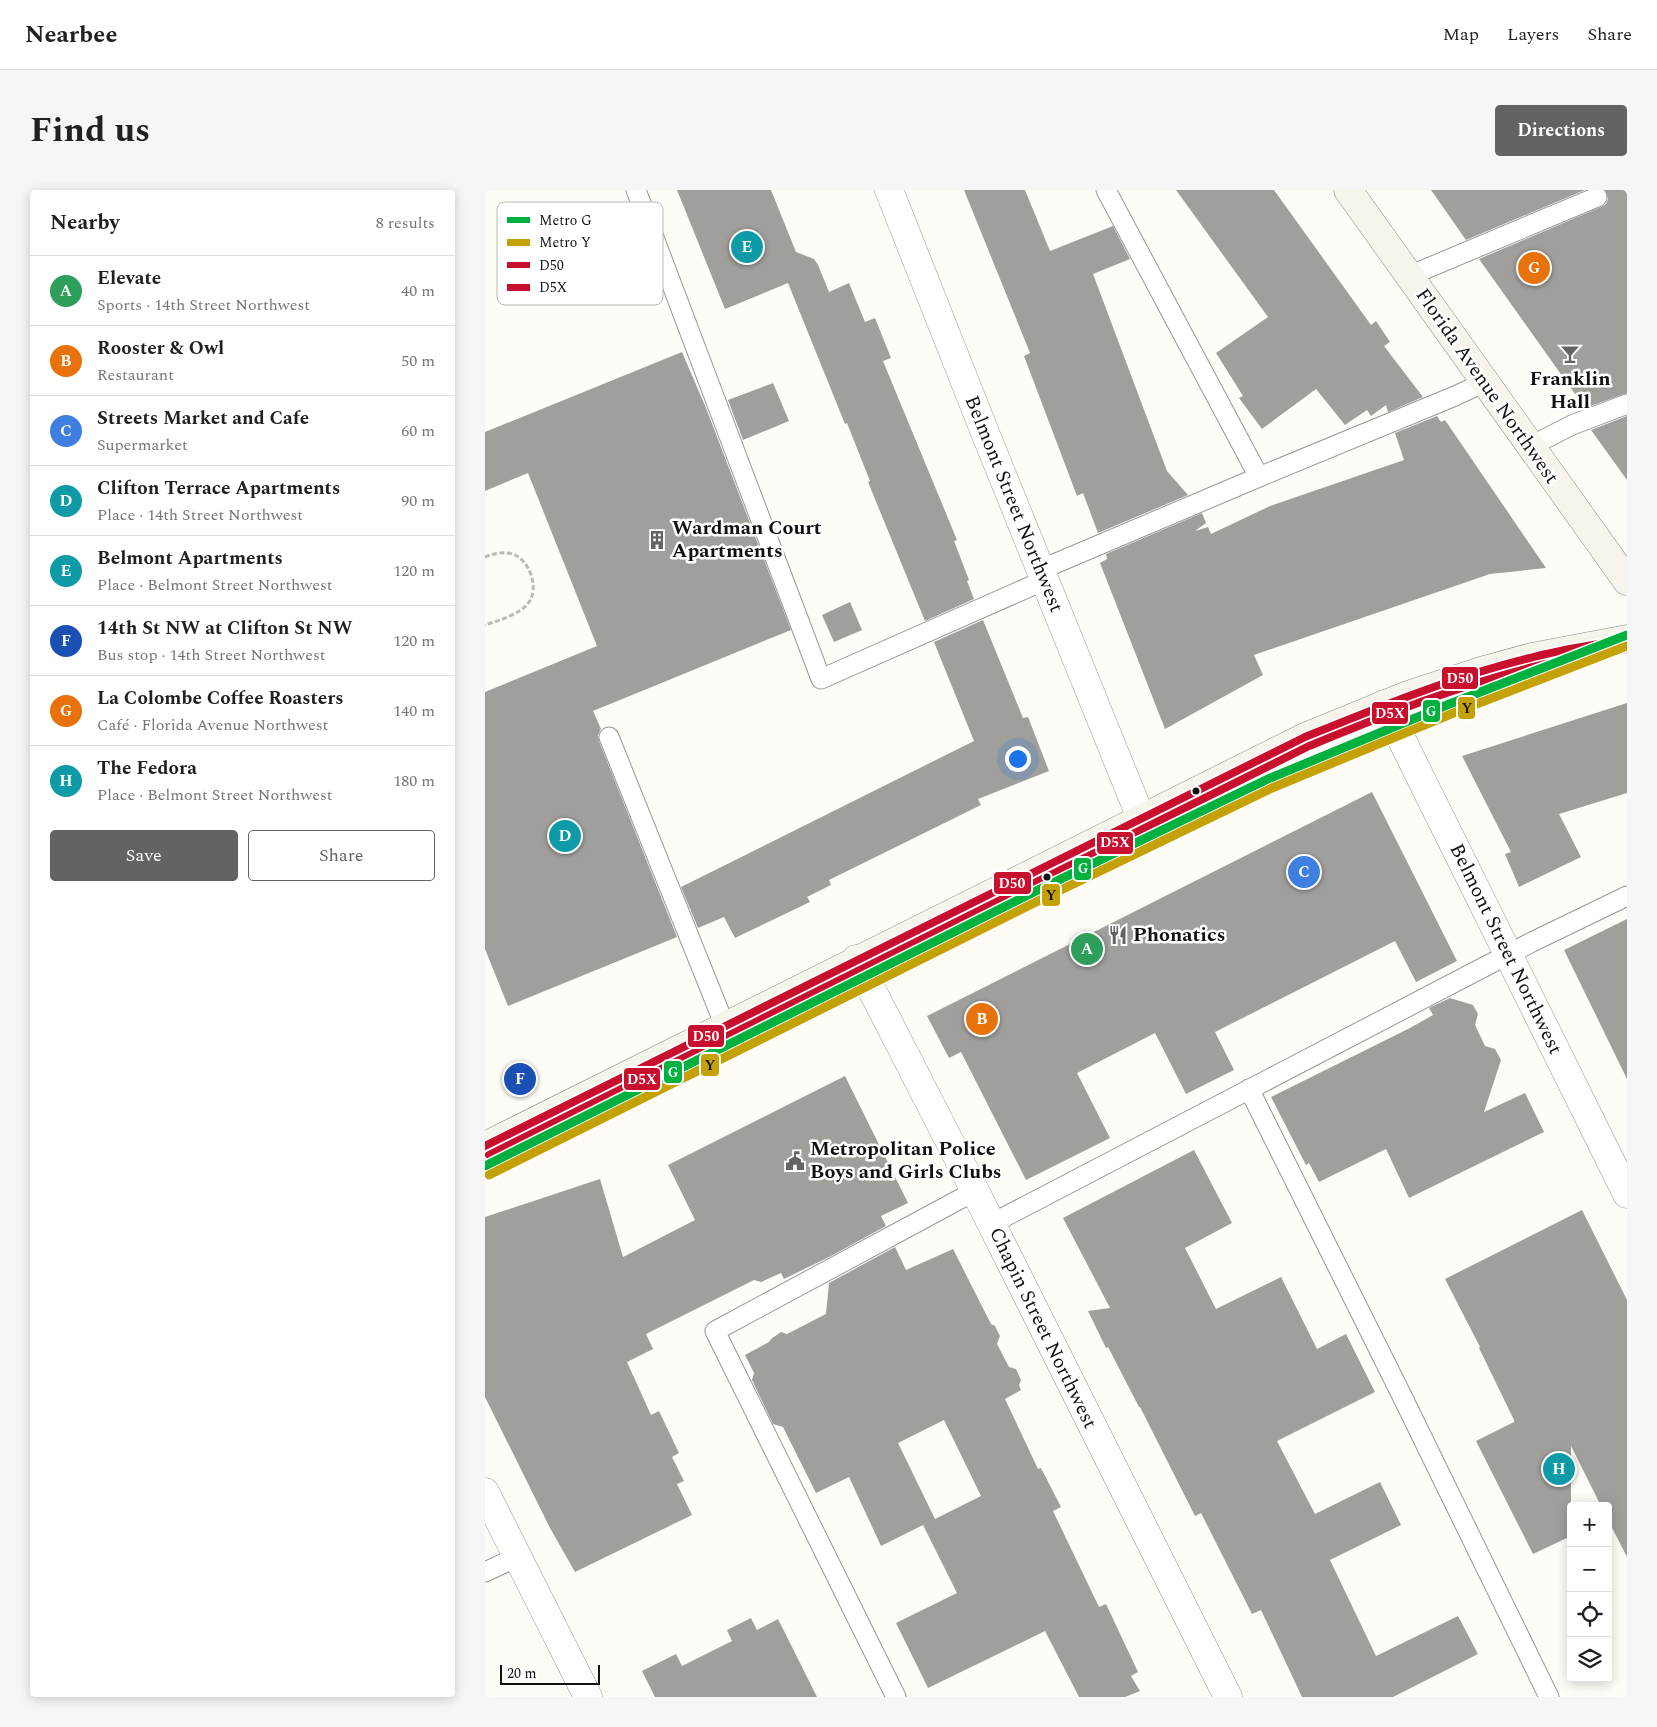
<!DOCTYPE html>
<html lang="en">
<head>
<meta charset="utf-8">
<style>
  body { margin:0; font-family:Spectral,serif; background:#f6f6f6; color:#202124 }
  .controls { position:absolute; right:15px; bottom:15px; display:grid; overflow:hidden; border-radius:5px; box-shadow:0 2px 12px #0003 }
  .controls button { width:45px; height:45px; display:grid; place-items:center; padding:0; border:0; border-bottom:1px solid #e0e0e0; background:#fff; color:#202124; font:25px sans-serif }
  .scale { position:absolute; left:15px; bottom:12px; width:100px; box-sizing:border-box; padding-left:5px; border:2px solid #111; border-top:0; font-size:14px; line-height:18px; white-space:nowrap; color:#111; -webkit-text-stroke:4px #fff; paint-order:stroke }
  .you { position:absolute; left:532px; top:568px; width:18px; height:18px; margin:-12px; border:4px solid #fff; border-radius:50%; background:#1a73e8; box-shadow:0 0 0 8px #1a73e833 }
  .badge { display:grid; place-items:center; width:32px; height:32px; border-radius:50%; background:#646362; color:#fff; font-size:16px; font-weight:700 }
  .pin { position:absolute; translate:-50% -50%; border:2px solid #fff; box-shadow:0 1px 5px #0006 }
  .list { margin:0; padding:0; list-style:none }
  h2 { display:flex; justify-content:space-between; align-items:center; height:65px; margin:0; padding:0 20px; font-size:21px }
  h2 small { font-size:16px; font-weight:400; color:#757577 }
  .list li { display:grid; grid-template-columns:32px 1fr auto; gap:15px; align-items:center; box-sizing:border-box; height:70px; padding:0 20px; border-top:1px solid #e0e0e0 }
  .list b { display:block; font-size:19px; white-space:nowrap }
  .list p { margin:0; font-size:16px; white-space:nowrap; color:#757577 }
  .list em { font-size:16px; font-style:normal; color:#757577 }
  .actions { display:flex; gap:10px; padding:15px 20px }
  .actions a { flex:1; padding:11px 0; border:1px solid #646362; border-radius:5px; text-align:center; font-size:18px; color:#646362 }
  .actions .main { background:#646362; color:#fff }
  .icon { flex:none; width:28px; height:28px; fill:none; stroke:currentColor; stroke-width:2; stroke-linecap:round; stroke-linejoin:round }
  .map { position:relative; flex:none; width:1142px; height:1507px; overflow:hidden; border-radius:5px }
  header { display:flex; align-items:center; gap:30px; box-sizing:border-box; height:70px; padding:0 25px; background:#fff; border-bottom:1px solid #e0e0e0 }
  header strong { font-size:24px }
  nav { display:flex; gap:28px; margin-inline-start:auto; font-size:18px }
  .intro { display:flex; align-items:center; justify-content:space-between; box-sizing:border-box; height:120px; padding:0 30px }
  h1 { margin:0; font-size:35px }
  .button { padding:12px 22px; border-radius:5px; background:#646362; color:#fff; font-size:18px; font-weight:700 }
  main { display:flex; gap:30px; padding:0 30px }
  aside { flex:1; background:#fff; border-radius:5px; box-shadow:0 2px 12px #0003 }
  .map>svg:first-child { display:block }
  .building { fill:#a19f9c; fill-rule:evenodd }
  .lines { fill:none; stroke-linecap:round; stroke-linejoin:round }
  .lane-casing { stroke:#979795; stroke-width:21 }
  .street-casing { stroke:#979795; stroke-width:29 }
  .secondary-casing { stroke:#8e8d8b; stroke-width:29 }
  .path { stroke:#b9b9b8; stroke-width:3; stroke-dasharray:5 2.5; stroke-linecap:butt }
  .lane { stroke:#fffffe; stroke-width:19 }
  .street { stroke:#fffffe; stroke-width:28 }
  .secondary { stroke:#f6f4eb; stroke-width:28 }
  .bus-1-casing { stroke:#fff; stroke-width:11 }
  .bus-2-casing { stroke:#fff; stroke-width:11 }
  .bus-1 { stroke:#c8102e; stroke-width:8 }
  .bus-2 { stroke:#c8102e; stroke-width:8 }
  .metro-1-casing { stroke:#fff; stroke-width:12 }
  .metro-2-casing { stroke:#fff; stroke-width:12 }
  .metro-1 { stroke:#00b140; stroke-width:9 }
  .metro-2 { stroke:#c4a104; stroke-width:9 }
  .bus-dot { fill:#111; stroke:#fff; stroke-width:2 }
  .labels { text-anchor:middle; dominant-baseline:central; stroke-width:5; stroke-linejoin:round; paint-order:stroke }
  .poi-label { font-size:20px; font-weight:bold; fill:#111; stroke:#fff; text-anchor:start }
  .street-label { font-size:20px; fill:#111; stroke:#fff }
  .key { fill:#fff; stroke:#b8b8b8; stroke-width:1 }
  .key-label { font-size:14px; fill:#111 }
  .line-badge { stroke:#fff; stroke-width:2 }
  .badge-label { font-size:14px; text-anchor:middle; font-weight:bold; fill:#fff }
  .pale-badge-label { font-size:14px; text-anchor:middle; font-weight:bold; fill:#111 }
</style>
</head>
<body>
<header>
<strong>Nearbee</strong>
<nav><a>Map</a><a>Layers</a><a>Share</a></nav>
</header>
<div class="intro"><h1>Find us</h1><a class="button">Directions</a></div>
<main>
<aside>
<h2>Nearby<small>8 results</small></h2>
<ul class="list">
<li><span class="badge" style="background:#2e9e5b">A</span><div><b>Elevate</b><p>Sports · 14th Street Northwest</p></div><em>40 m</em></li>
<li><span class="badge" style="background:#e8710a">B</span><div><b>Rooster &amp; Owl</b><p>Restaurant</p></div><em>50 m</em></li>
<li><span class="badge" style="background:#3f7fe0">C</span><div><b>Streets Market and Cafe</b><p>Supermarket</p></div><em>60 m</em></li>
<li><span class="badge" style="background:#0f9aa8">D</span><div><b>Clifton Terrace Apartments</b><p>Place · 14th Street Northwest</p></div><em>90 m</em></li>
<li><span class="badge" style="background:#0f9aa8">E</span><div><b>Belmont Apartments</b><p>Place · Belmont Street Northwest</p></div><em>120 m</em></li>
<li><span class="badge" style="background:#1a4fb4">F</span><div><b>14th St NW at Clifton St NW</b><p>Bus stop · 14th Street Northwest</p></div><em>120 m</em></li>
<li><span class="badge" style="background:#e8710a">G</span><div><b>La Colombe Coffee Roasters</b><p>Café · Florida Avenue Northwest</p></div><em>140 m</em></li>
<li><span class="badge" style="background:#0f9aa8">H</span><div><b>The Fedora</b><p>Place · Belmont Street Northwest</p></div><em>180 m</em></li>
</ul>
<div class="actions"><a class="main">Save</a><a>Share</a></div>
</aside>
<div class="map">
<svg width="1142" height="1507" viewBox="0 0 1142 1507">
  <rect width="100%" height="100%" fill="#fdfcf7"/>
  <!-- building -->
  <g class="building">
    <polygon points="192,0 286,0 311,62 329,69 333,75 344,102 364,93 380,132 390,128 406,168 398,171 472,350 469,351 484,390 482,391 489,409 440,431 383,292 385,291 362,233 360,234 303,93 240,119"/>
    <polygon points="479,0 540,0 565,61 628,36 645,69 608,84 682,281 703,305 613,343 598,303 592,306 539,166 545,163"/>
    <polygon points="691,0 789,0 886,135 891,131 905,152 899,156 938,207 903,222 901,215 886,226 882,220 860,235 831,199 777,239 754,208 758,206 731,163 783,127"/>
    <polygon points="946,0 1100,0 981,50"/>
    <polygon points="1120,0 1142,0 1142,203 1100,218 994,69 1116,17 1121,14 1123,9"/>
    <polygon points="197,162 221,218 306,440 108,521 116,539 113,545 114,551 192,747 23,816 0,759 0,502 112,456 43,283 0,301 0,242"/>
    <polygon points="288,193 304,231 258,250 243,210"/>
    <polygon points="952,226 956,232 960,230 1061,378 1005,384 769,465 778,485 680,539 615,373 622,369 621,364 717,323 721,333 710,341 723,337 726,344 785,316 919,270 910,243"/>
    <polygon points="1142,226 1142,290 1106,240"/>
    <polygon points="365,412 377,440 349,452 337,425"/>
    <polygon points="498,430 538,528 543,527 564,581 493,609 496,615 344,690 346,695 322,707 325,712 250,748 239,727 213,738 196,697 489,551 449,452"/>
    <polygon points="1142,513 1142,603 1074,624 1096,667 1034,697 1020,664 1026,662 977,566"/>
    <polygon points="887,602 972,771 931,792 910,751 730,842 749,880 701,904 670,843 592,883 625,948 541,990 476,862 464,868 442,826"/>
    <polygon points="1142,729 1142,889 1079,760"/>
    <polygon points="965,808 988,815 993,824 990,835 1000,856 1010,859 1016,870 999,922 1040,903 1059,942 924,1008 901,959 834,992 824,973 821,975 786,907 925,838 948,825 944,818"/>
    <polygon points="360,886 423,1013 396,1026 401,1036 346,1066 299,1089 296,1083 276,1092 269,1090 161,1144 168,1159 142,1172 166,1225 174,1221 194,1263 187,1267 199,1291 192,1294 207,1325 90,1382 65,1338 0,1207 0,1027 115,989 138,1067 210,1030 183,975"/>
    <polygon points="709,960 747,1033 700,1058 731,1119 796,1087 832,1159 861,1144 890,1202 792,1251 830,1324 895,1292 916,1335 845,1370 891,1466 973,1426 993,1464 908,1507 817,1507 776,1420 767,1424 716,1323 710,1326 655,1217 654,1217 623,1157 621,1158 603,1121 625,1118 578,1028"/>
    <polygon points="1097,1020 1142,1110 1142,1367 1123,1330 1123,1316 1116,1316 1086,1256 1086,1346 1048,1364 991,1251 1029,1232 1029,1230 994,1158 995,1157 960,1089"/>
    <path d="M410,1057L421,1080L468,1059L506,1134L510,1136L515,1146L512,1154L524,1177L531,1179L536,1190L534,1195L536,1200L520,1209L553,1279L556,1278L576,1317L568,1321L614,1417L621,1414L653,1482L646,1486L655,1501L640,1507H594L560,1441L443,1498L411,1433L472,1403L438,1335L448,1330L396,1356L364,1287L331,1303L298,1237L288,1234L267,1190L269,1183L260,1165L284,1152L286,1149L296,1142L302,1144L341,1124L344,1093ZM459,1230L496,1306L450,1329L413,1253Z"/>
    <polygon points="266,1428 272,1440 293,1429 332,1507 170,1507 157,1481 191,1464 197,1476 247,1451 242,1440"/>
  </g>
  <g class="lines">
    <!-- lane casing -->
    <g class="lane-casing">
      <g id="lane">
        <polyline points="151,0 336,489 560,390"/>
        <polyline points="621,0 774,287 970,206 1000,192"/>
        <polyline points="924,86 1112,7"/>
        <polyline points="1046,256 1087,235 1142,214"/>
        <polyline points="555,380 774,287"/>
        <polyline points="124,547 240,836"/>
        <polyline points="764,899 918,1208 1064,1507"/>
        <polyline points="506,1034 1047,752 1142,706"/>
        <polyline points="0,1382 32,1367"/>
        <polyline points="411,1507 230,1141 490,1001"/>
      </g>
    </g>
    <!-- street casing -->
    <g class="street-casing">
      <g id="street">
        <polyline points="404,0 501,245 656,628"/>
        <polyline points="899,514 1142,1004"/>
        <polyline points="371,769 490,1001 743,1507"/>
        <polyline points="0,1302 103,1507"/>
      </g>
    </g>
    <!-- secondary casing -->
    <g class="secondary-casing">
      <g id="secondary">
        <polyline points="863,0 1142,391"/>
        <polyline points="0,956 820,547 923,505 996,481 1047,467 1142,449"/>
      </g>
    </g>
    <!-- path -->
    <path class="path" d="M0,367C9,363 21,361 30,365C45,372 54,398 44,412C37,424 12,431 0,435"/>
    <!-- lane -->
    <use href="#lane" class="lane"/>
    <!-- street -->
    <use href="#street" class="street"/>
    <!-- secondary -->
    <use href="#secondary" class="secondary"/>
    <!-- bus-1 casing -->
    <g class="bus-1-casing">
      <path id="bus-1" d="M0,956L820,547C894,517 967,487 1045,468C1077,459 1110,455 1142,449"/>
    </g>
    <!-- bus-2 casing -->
    <g class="bus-2-casing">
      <path id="bus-2" d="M4,965L824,556C898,526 971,496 1048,477C1079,469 1111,465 1142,459"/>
    </g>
    <!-- bus-1 -->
    <use href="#bus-1" class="bus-1"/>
    <!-- bus-2 -->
    <use href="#bus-2" class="bus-2"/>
    <!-- metro-1 casing -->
    <g class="metro-1-casing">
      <polyline id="metro-1" points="0,976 547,703 783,589 962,515 1142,445"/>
    </g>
    <!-- metro-2 casing -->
    <g class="metro-2-casing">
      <polyline id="metro-2" points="4,985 551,712 787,598 966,524 1142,456"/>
    </g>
    <!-- metro-1 -->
    <use href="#metro-1" class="metro-1"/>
    <!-- metro-2 -->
    <use href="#metro-2" class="metro-2"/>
  </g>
  <!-- icons -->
  <defs>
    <g id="bar-bare" transform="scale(1.5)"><path d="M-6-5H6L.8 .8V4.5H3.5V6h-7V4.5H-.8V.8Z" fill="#646362" stroke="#fff" stroke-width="2.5" paint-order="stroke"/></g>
    <g id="building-bare" transform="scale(1.5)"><path d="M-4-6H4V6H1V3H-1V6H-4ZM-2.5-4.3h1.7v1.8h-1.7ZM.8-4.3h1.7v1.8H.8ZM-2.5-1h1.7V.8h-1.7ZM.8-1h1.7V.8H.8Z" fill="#646362" stroke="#fff" stroke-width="2.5" paint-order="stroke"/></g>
    <g id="restaurant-bare" transform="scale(1.5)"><path d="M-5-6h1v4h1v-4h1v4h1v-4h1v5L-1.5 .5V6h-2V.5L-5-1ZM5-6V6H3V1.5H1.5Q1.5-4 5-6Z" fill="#646362" stroke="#fff" stroke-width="2.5" paint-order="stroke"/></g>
    <g id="civic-bare" transform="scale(1.5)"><path d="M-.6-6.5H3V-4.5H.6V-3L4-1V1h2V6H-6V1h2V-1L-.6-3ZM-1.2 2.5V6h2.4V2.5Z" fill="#646362" stroke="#fff" stroke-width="2.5" paint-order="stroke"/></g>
  </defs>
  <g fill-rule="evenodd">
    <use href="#bar-bare" x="1085" y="164"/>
    <use href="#building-bare" x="172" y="350"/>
    <use href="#restaurant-bare" x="633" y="745"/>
    <use href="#civic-bare" x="310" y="971"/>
  </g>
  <!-- markers -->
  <g class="bus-dot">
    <circle cx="711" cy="601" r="4.5"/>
    <circle cx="562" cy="687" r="4.5"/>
  </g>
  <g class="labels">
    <!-- poi labels -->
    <g class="poi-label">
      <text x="1085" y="189" text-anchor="middle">Franklin<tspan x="1085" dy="23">Hall</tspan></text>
      <text x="187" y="338">Wardman Court<tspan x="187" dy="23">Apartments</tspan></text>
      <text x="648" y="745">Phonatics</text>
      <text x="325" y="959">Metropolitan Police<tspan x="325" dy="23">Boys and Girls Clubs</tspan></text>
    </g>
    <!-- street labels -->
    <g class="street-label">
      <text transform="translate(1002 196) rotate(55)">Florida Avenue Northwest</text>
      <text transform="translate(529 314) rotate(68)">Belmont Street Northwest</text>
      <text transform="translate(1021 759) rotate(64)">Belmont Street Northwest</text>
      <text transform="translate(558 1138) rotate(64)">Chapin Street Northwest</text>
    </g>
  </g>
  <!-- legend -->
  <rect x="12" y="12" width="166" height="103" rx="8" class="key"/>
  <rect x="22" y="27" width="23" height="6" fill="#00b140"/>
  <rect x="22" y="49" width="23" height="7" fill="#c4a104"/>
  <rect x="22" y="72" width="23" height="6" fill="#c8102e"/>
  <rect x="22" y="94" width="23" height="7" fill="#c8102e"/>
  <g class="key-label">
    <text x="54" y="35">Metro G</text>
    <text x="54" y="57">Metro Y</text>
    <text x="54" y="80">D50</text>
    <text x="54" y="102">D5X</text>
  </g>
  <g class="line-badge">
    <rect x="956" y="476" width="38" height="24" rx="5" fill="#c8102e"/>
    <rect x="972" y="506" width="19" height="24" rx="5" fill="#c4a104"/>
    <rect x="937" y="509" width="19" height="24" rx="5" fill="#00b140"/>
    <rect x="886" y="511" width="38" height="24" rx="5" fill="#c8102e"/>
    <rect x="611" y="641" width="38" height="24" rx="5" fill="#c8102e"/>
    <rect x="588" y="667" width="19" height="24" rx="5" fill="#00b140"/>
    <rect x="508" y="681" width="39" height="24" rx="5" fill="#c8102e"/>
    <rect x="556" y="693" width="20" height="24" rx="5" fill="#c4a104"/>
    <rect x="202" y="834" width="38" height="24" rx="5" fill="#c8102e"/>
    <rect x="215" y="863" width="20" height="24" rx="5" fill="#c4a104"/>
    <rect x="178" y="870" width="20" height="24" rx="5" fill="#00b140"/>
    <rect x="138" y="877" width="38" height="24" rx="5" fill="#c8102e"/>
  </g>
  <g class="badge-label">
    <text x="975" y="493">D50</text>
    <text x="946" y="526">G</text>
    <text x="905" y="528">D5X</text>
    <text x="630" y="657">D5X</text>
    <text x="598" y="683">G</text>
    <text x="527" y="698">D50</text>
    <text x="221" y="851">D50</text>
    <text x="188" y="887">G</text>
    <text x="157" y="894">D5X</text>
  </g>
  <g class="pale-badge-label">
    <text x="982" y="523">Y</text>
    <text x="566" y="710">Y</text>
    <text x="225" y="880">Y</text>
  </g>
</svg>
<div class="controls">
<button>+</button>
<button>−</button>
<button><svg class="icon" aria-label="locate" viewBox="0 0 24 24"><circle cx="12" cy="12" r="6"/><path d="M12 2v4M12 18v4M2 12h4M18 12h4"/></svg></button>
<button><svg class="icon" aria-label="layers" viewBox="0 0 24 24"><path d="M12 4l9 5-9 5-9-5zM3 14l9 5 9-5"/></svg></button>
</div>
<div class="scale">20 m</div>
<div class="you"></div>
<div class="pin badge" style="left:602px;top:759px;background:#2e9e5b">A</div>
<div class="pin badge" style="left:497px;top:829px;background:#e8710a">B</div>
<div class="pin badge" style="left:819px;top:682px;background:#3f7fe0">C</div>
<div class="pin badge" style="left:80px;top:646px;background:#0f9aa8">D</div>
<div class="pin badge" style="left:262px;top:57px;background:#0f9aa8">E</div>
<div class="pin badge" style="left:35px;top:889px;background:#1a4fb4">F</div>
<div class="pin badge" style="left:1049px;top:78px;background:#e8710a">G</div>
<div class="pin badge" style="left:1074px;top:1279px;background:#0f9aa8">H</div>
</div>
</main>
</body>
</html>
